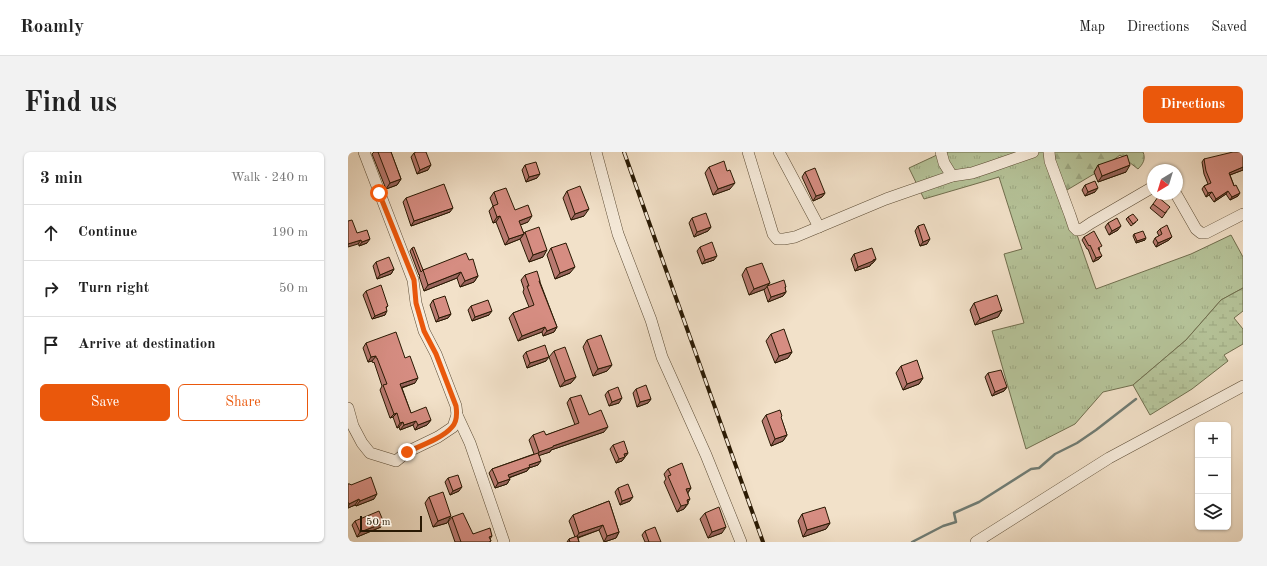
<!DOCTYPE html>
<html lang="en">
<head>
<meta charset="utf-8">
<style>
  body { margin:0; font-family:"Old Standard TT",serif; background:#f2f2f2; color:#222 }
  .controls { position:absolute; right:12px; bottom:12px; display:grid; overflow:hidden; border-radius:6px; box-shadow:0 1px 3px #0004 }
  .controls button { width:36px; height:36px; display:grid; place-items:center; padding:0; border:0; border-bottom:1px solid #e0e0e0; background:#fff; color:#222; font:20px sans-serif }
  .compass { position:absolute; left:799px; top:12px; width:36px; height:36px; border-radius:50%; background:#fff; box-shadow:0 1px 3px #0004; rotate:218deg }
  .scale { position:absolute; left:12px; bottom:10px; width:62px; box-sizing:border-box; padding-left:4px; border:2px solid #291903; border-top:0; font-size:11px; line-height:14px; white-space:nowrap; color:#291903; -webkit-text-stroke:3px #f7ecdc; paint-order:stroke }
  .stop { position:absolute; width:12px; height:12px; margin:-9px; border:3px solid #ea580c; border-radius:50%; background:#fff }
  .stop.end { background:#ea580c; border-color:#fff; box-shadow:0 1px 4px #0008 }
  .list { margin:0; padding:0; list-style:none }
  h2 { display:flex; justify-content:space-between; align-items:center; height:52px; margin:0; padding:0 16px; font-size:17px }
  h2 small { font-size:13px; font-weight:400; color:#767676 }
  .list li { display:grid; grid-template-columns:26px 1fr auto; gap:12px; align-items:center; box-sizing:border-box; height:56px; padding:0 16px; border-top:1px solid #e0e0e0 }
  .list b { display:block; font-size:15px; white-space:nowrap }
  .list em { font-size:13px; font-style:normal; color:#767676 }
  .actions { display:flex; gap:8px; padding:12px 16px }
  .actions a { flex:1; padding:9px 0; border:1px solid #ea580c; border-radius:6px; text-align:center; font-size:14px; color:#ea580c }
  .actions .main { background:#ea580c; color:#fff }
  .icon { flex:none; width:22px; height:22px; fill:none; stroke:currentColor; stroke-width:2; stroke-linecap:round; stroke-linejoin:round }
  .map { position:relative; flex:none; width:895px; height:390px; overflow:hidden; border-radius:6px }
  header { display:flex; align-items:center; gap:24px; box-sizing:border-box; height:56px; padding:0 20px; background:#fff; border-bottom:1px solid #e0e0e0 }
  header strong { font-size:19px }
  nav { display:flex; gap:22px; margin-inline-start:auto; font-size:14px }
  .intro { display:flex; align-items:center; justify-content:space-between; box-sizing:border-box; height:96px; padding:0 24px }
  h1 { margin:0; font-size:28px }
  .button { padding:10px 18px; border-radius:6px; background:#ea580c; color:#fff; font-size:14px; font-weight:700 }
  main { display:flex; gap:24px; padding:0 24px }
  aside { flex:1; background:#fff; border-radius:6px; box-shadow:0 1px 3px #0004 }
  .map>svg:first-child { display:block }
  .grass { fill:url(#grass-tufts); stroke:#706e4e }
  .forest { fill:url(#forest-firs); stroke:#706e4e }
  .wetland { fill:url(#wetland-marsh); stroke:#706e4e }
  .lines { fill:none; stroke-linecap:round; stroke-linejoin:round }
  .stream { stroke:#6f7b73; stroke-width:2.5 }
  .minor-casing { stroke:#5b4b34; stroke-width:12 }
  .minor { stroke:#f7ecdc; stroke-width:11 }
  .rail-casing { stroke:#291903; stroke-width:4 }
  .rail { stroke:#f7ecdc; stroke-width:2.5; stroke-dasharray:8; stroke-linecap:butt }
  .wall { fill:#b87970; stroke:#291903 }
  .shaded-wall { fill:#96635b; stroke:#291903 }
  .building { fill:#d68d82; stroke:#291903 }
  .route { stroke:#ea580c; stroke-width:5 }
</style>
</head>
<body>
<header>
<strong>Roamly</strong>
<nav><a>Map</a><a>Directions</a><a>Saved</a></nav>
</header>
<div class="intro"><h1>Find us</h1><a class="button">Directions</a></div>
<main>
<aside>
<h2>3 min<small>Walk · 240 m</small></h2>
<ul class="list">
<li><svg class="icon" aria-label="ahead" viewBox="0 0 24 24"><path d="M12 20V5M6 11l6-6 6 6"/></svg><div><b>Continue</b></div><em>190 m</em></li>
<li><svg class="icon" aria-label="right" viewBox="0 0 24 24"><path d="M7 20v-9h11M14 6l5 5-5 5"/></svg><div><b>Turn right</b></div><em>50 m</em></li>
<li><svg class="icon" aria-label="arrive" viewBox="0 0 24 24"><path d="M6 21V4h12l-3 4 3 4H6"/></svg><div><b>Arrive at destination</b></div></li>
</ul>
<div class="actions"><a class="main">Save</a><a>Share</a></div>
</aside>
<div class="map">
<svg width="895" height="390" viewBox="0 0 895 390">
  <defs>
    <pattern id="grass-tufts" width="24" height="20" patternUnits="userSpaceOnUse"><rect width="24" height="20" fill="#b6c49a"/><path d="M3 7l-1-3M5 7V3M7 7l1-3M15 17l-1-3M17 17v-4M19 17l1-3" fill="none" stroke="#9ca883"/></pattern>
    <pattern id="forest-firs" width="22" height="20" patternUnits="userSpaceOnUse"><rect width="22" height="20" fill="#b6c49a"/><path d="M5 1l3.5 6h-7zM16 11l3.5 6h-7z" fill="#9ca883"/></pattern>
    <pattern id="wetland-marsh" width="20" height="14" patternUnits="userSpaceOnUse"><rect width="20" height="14" fill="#b6c49a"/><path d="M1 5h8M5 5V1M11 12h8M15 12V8" fill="none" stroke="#9ca883"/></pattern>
  </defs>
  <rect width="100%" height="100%" fill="#f2e1c9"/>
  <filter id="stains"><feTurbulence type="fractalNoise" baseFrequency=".005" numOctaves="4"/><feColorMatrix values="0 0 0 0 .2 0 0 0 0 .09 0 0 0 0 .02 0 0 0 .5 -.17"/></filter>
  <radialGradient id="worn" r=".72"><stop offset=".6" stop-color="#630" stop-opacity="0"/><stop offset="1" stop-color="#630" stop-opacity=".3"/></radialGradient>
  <!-- grass -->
  <polygon class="grass" points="590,0 700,0 748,137 843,102 883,83 895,105 895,136 873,148 838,188 785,233 755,240 727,272 678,297 644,179 676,171 656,102 674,97 651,25 576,47 561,16 591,2"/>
  <!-- forest -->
  <path class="forest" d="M700,0H795C798,7 795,12 790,17L772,3L751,19L714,41Z"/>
  <!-- wetland -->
  <polygon class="wetland" points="895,136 895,159 886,166 895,177 895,192 876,203 880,209 844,237 802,263 785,233 838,188 873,148"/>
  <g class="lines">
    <!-- stream -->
    <polyline class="stream" points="564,390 595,374 608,370 606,361 631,350 683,317 691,316 707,302 729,291 748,278 788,247"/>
    <!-- minor casing -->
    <g class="minor-casing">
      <g id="minor">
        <polyline points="16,0 65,128 68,151 76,179 88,202 108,254 109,263 122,291 156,390"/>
        <polyline points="248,0 270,82 303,168 314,205 358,303 393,390"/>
        <polyline points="400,0 425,82 429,87 436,87 447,85 538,47 604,24 624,21 642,15 685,0"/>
        <polyline points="431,0 471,75"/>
        <polyline points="593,0 596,11 604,24"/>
        <polyline points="701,0 702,9 722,63 726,75 729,78 734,77 743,71 805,35"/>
        <polyline points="828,42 848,77 853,81 858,81 895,62"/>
        <polyline points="0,256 5,274 14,291 22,301 48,309 59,300 90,285 105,275 109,263"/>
        <polyline points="628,390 761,306 895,234"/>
      </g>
    </g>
    <!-- minor -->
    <use href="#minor" class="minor"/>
    <!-- rail casing -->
    <g class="rail-casing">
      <polyline id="rail" points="276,0 415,390"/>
    </g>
    <!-- rail -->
    <use href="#rail" class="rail"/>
  </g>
  <!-- wall -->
  <g class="wall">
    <polygon points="26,0 43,0 53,27 49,33 38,37 24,2"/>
    <polygon points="66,1 80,18 69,22 63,5"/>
    <polygon points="856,7 895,18 882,23 890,44 882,48 878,42 866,50 861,43 858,45 854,37 856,34 860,32 856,22 854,10"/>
    <polygon points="177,13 189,26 178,30 174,18"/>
    <polygon points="750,13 778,20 750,30 746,20"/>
    <polygon points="361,15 382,37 365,43 357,21"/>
    <polygon points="457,20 477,41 474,45 465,49 454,25"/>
    <polygon points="737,33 747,40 737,44 734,38"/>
    <polygon points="219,39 236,64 223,68 215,46"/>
    <polygon points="146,40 180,70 172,73 176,82 172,87 157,93 148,70 145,71 141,59 145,54 142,46"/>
    <polygon points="58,46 102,60 63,74 55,50"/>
    <polygon points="805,52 819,59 814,66 802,56"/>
    <polygon points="780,65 788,70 783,74 778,67"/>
    <polygon points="344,66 363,75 360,79 346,85 341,71"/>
    <polygon points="760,71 770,78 761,83 757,75"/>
    <polygon points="570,74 579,92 572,94 567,79"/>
    <polygon points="812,77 824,85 821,88 808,95 805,90 807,86 811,84 809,80"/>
    <polygon points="177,80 195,105 181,110 172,87"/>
    <polygon points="9,81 19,91 11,94"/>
    <polygon points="786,82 797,88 788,91 785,84"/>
    <polygon points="736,85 752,97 751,98 751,107 745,110 740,97 739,97 734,88"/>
    <polygon points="352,95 366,108 354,112 349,99"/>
    <polygon points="64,96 75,118 121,108 130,124 126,130 112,135 109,126 76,139 71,124 72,123 71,123 62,99"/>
    <polygon points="203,96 222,121 207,127 199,103"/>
    <polygon points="506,102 528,107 525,111 523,112 522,114 507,119 503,107"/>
    <polygon points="28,110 46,117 43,122 29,127 25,114"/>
    <polygon points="398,116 422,131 419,134 438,135 437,136 438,140 435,144 420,150 416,138 417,137 401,143 394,123"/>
    <polygon points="177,123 192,129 192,130 209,175 206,180 195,184 194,180 170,189 161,166 165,161 181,155 175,140 176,137 173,128"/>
    <polygon points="18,139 40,154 38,156 37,163 24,167 15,143"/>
    <polygon points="85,148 103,162 100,166 88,170 82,153"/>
    <polygon points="626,151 654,158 650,165 627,173 622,158"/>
    <polygon points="123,154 141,163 124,169 120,158"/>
    <polygon points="423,182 444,200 440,206 427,211 418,189"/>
    <polygon points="239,188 264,213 259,219 245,224 235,195"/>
    <polygon points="18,191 57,206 67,231 54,236 63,261 83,268 79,273 67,278 65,273 52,278 51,275 49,276 45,265 42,266 32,238 34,234 26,210 25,211 24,209 20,210 15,196"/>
    <polygon points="206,199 228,225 223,231 212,235 201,205"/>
    <polygon points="178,200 198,209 179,216 175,204"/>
    <polygon points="553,214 575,226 571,232 555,238 548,221"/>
    <polygon points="640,221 659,235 656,239 644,244 637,225"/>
    <polygon points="288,237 303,247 300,251 289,255 285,241"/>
    <polygon points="260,239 271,251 261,254 257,243"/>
    <polygon points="222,246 241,263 256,280 203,298 202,300 191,303 190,313 181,316 179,319 161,326 162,327 159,332 147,336 141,321 144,317 186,302 181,288 185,283 198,283 227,273 219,251"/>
    <polygon points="418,263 433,266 439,283 435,289 423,294 414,269"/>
    <polygon points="265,293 280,301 274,309 268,311 262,297"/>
    <polygon points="320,317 343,336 340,341 340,352 336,357 329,360 316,330 318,327 316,322"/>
    <polygon points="100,326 111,339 102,343 97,330"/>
    <polygon points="0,332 3,333 26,347 8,354 7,353 0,356"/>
    <polygon points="270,336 282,349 272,353 267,340"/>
    <polygon points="81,345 99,371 85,375 77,351"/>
    <polygon points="261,349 271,380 268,386 256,390 251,378 230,386 231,390 219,390 221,387 227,385 221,369 225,363"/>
    <polygon points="357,361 374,381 360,386 352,367"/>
    <polygon points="454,362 482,371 478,377 455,385 450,369"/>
    <polygon points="104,365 125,382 144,384 142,387 143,389 142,390 107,390 100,370"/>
    <polygon points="7,369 33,375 9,385 4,373"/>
    <polygon points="297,379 313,390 297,390 294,383"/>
  </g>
  <!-- shaded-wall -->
  <g class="shaded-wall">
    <polygon points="83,13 80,18 69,22 72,18"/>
    <polygon points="782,13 778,20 750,30 754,24"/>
    <polygon points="895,15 895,18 879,24 881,21"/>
    <polygon points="192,22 189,26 178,30 181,25"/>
    <polygon points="53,27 49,33 38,37 42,31"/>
    <polygon points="387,31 382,37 365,43 370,37"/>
    <polygon points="750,36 747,40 737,44 740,40"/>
    <polygon points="880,39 878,42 866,50 868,47"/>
    <polygon points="864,40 861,43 858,45 860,41"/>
    <polygon points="477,41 474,45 465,49 468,44"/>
    <polygon points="892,41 890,44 882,48 884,45"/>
    <polygon points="105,56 102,60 63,74 66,69"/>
    <polygon points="241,57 236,64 223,68 227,62"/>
    <polygon points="152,64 148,70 145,71 149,65"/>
    <polygon points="184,64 180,70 167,75 171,69"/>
    <polygon points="773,74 770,78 761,83 764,79"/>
    <polygon points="363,75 360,79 346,85 349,80"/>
    <polygon points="176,82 172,87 157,93 161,87"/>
    <polygon points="824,85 821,88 808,95 810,91"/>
    <polygon points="798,86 797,88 788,91 789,89"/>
    <polygon points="22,87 19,91 11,94 14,90"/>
    <polygon points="582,87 579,92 572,94 575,90"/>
    <polygon points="13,88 10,92 0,95 0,92"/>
    <polygon points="199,98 195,105 181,110 185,103"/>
    <polygon points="369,104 366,108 354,112 357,108"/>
    <polygon points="754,104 751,107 745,110 748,106"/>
    <polygon points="528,107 525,111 523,112 522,114 507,119 510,115"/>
    <polygon points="227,115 222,121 207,127 212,121"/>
    <polygon points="46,117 43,122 29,127 32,123"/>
    <polygon points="113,120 109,126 76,139 80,133"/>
    <polygon points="130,124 126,130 112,135 117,129"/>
    <polygon points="422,131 417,137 401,143 406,137"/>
    <polygon points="438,140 435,144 420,150 423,145"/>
    <polygon points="654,158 650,165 627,173 632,167"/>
    <polygon points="39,159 37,163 24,167 27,164"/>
    <polygon points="144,159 141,163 124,169 127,165"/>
    <polygon points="103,162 100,166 88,170 91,166"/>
    <polygon points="197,175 194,180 170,189 174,184"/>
    <polygon points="209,175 206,180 195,184 199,179"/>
    <polygon points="444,200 440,206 427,211 431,204"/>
    <polygon points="28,204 24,209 20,210 23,205"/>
    <polygon points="201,205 198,209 179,216 182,211"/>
    <polygon points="264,213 259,219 245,224 250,217"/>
    <polygon points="228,225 223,231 212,235 217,229"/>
    <polygon points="70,226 67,231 49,237 52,232"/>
    <polygon points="575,226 571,232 555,238 559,232"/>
    <polygon points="659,235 656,239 644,244 647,240"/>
    <polygon points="274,246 271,251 261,254 264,250"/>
    <polygon points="303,247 300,251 289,255 292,250"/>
    <polygon points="49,261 45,265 42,266 46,262"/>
    <polygon points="83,268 79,273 67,278 70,273"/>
    <polygon points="68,269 65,273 52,278 56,273"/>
    <polygon points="55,270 51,275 49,276 52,271"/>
    <polygon points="260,275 256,280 203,298 202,300 187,305 191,300 205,294"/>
    <polygon points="439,283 435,289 423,294 427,287"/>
    <polygon points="280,301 274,309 268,311 271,307 276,302"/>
    <polygon points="193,309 190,313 181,316 179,319 157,327 160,323 181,313"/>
    <polygon points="162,327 159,332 147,336 150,331"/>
    <polygon points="114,335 111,339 102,343 105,339"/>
    <polygon points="343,336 339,341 338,337"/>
    <polygon points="29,342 26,347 8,354 12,349"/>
    <polygon points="285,345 282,349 272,353 274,349"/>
    <polygon points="11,347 7,353 0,356 1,352"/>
    <polygon points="342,347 336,357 329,360 333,354 339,348"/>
    <polygon points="103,364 99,371 85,375 90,369"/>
    <polygon points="36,371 33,375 9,385 12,380"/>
    <polygon points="482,371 478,377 455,385 459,378"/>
    <polygon points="255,373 251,378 228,386 231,381"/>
    <polygon points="378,375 374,381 360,386 364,380"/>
    <polygon points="271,380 268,386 256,390 259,384"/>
  </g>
  <!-- building -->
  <g class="building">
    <polygon points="30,0 43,0 53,27 42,31"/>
    <polygon points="68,0 78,0 83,13 72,18 66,1"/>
    <polygon points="885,0 895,0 895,15 881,21 886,34 888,33 892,41 884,45 880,39 868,47 864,40 860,41 856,34 863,31 858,19 856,7"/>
    <polygon points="779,3 782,13 754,24 750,13"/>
    <polygon points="376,9 379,19 382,18 387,31 370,37 361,15"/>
    <polygon points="188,10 192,22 181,25 177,13"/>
    <polygon points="467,16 477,41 468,44 457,20"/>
    <polygon points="747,29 750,36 740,40 737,33"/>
    <polygon points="96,32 105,56 66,69 58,46"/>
    <polygon points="232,34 241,57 227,62 219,39"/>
    <polygon points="158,36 167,58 180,53 184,64 171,69 176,82 161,87 152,64 149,65 145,54 150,52 146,40"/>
    <polygon points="810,45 822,55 817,61 805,52"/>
    <polygon points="358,61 363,75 349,80 344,66"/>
    <polygon points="785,62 790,68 785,72 780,65"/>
    <polygon points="769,66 773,74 764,79 760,71"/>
    <polygon points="4,68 9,81 19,78 22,87 14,90 13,88 0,92 0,69"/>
    <polygon points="576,72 582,87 575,90 570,74"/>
    <polygon points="819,73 824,85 810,91 807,86 814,82 812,77"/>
    <polygon points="191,75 199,98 185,103 177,80"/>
    <polygon points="746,79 754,94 750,96 754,104 748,106 742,93 741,94 736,85"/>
    <polygon points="795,79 798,86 789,89 786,82"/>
    <polygon points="364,90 369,104 357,108 352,95"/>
    <polygon points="218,91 227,115 212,121 203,96"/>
    <polygon points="66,95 75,118 73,120 64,96"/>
    <polygon points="524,96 528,107 525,108 525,109 510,115 506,102"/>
    <polygon points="118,101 121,108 125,107 130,124 117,129 113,120 80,133 75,118"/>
    <polygon points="41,105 46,117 32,123 28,110"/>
    <polygon points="414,111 422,131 406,137 398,116"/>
    <polygon points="189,119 192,129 191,129 209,175 199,179 197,175 174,184 165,161 186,153 179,134 181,134 177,123"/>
    <polygon points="436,128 438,135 437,135 438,140 423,145 419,134"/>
    <polygon points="33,133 40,154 38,155 39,159 27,164 18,139"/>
    <polygon points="649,143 654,158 632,167 626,151"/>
    <polygon points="97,144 103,162 91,166 85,148"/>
    <polygon points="140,148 144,159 127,165 123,154"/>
    <polygon points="436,177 444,200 431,204 423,182"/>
    <polygon points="48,180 57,206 62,204 70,226 52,232 63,261 78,255 83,268 70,273 68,269 56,273 55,270 52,271 49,261 46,262 35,233 39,232 29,206 28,206 28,204 23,205 18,191"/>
    <polygon points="253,183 264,213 250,217 239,188"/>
    <polygon points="197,193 201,205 182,211 178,200"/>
    <polygon points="217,195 228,225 217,229 206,199"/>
    <polygon points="569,208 575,226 559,232 553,214"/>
    <polygon points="653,218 659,235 647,240 640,221"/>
    <polygon points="298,233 303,247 292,250 288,237"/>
    <polygon points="270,235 274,246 264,250 260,239"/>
    <polygon points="233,243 241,263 253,258 260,275 205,294 205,295 191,300 185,283 196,279 198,283 231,271 222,246"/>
    <polygon points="432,258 434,264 433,265 439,283 427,287 418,263"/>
    <polygon points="276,289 280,301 276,302 277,305 271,307 265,293"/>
    <polygon points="190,301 193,309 181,313 182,315 160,323 162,327 150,331 144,317"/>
    <polygon points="334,311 343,336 338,337 342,347 339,348 340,352 333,354 320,324 323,323 320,317"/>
    <polygon points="110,323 114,335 105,339 100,326"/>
    <polygon points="23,325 29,342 12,349 11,347 1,352 0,350 0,332 2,332 3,333"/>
    <polygon points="280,332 285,345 274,349 270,336"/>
    <polygon points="95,340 103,364 90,369 81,345"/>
    <polygon points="261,349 271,380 259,384 255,373 231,381 225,363"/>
    <polygon points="371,355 378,375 364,380 357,361"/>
    <polygon points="477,355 482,371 459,378 454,362"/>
    <polygon points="31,359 36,371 12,380 7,369"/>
    <polygon points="115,361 125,382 142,376 144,384 141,385 143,389 141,390 113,390 104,365"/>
    <polygon points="307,375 313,390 301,390 297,379"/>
    <polygon points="229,384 231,390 222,390 221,387"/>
  </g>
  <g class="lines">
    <!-- route -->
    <path class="route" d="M31,41L66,128L68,151L76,179L88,202L108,254C109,261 109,270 104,275C95,286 72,294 59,300"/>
  </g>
  <rect width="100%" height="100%" filter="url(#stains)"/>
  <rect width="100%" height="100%" fill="url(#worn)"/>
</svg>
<div class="controls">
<button>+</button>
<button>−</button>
<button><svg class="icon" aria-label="layers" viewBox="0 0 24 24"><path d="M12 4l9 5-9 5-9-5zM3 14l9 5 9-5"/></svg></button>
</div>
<svg class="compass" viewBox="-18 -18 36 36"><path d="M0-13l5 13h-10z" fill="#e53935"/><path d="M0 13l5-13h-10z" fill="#767676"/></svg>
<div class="scale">50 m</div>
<div class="stop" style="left:31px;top:41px"></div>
<div class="stop end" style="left:59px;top:300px"></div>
</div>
</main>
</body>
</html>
